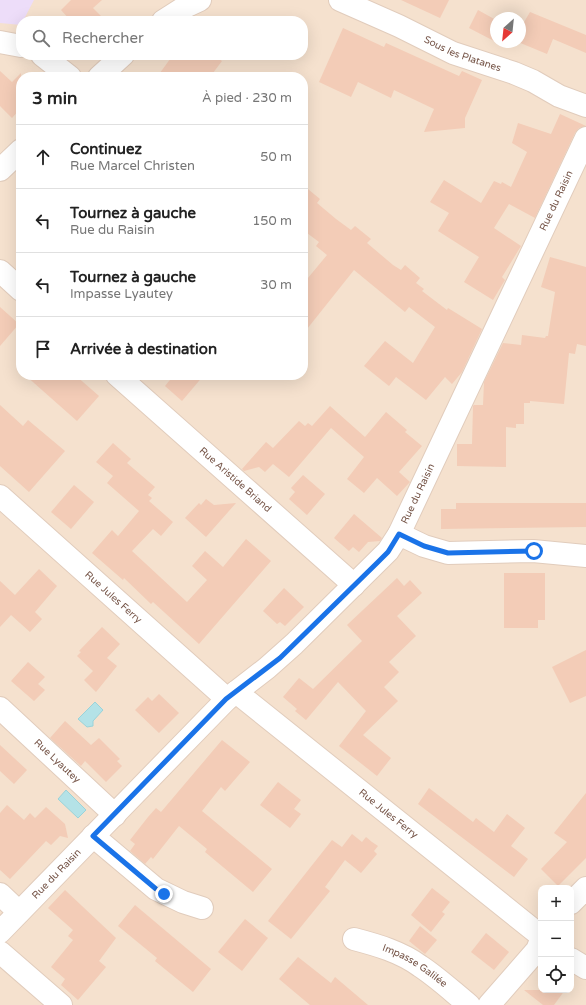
<!DOCTYPE html>
<html lang="fr">
<head>
<meta charset="utf-8">
<style>
  body { margin:0; font-family:"Varela Round",sans-serif; background:#f6f6f6; color:#222 }
  .controls { position:absolute; right:12px; bottom:12px; display:grid; overflow:hidden; border-radius:8px; box-shadow:0 4px 16px #0002 }
  .controls button { width:36px; height:36px; display:grid; place-items:center; padding:0; border:0; border-bottom:1px solid #e0e0e0; background:#fff; color:#222; font:20px sans-serif }
  .compass { position:absolute; left:490px; top:12px; width:36px; height:36px; border-radius:50%; background:#fff; box-shadow:0 4px 16px #0002; rotate:207deg }
  .stop { position:absolute; width:12px; height:12px; margin:-9px; border:3px solid #1a73e8; border-radius:50%; background:#fff }
  .stop.end { background:#1a73e8; border-color:#fff; box-shadow:0 1px 4px #0008 }
  .list { margin:0; padding:0; list-style:none }
  h2 { display:flex; justify-content:space-between; align-items:center; height:52px; margin:0; padding:0 16px; font-size:17px }
  h2 small { font-size:13px; font-weight:400; color:#767676 }
  .list li { display:grid; grid-template-columns:26px 1fr auto; gap:12px; align-items:center; box-sizing:border-box; height:64px; padding:0 16px; border-top:1px solid #e0e0e0 }
  .list b { display:block; font-size:15px; white-space:nowrap }
  .list p { margin:0; font-size:13px; white-space:nowrap; color:#767676 }
  .list em { font-size:13px; font-style:normal; color:#767676 }
  .icon { flex:none; width:22px; height:22px; fill:none; stroke:currentColor; stroke-width:2; stroke-linecap:round; stroke-linejoin:round }
  .map { position:relative; flex:none; width:586px; height:1005px; overflow:hidden }
  .search { position:absolute; background:#fff; box-shadow:0 4px 16px #0002; left:16px; top:16px; width:292px; height:44px; display:flex; align-items:center; gap:10px; box-sizing:border-box; padding:0 14px; border-radius:16px; color:#767676; font-size:15px }
  .panel { position:absolute; background:#fff; box-shadow:0 4px 16px #0002; left:16px; top:72px; width:292px; height:308px; border-radius:16px }
  .map>svg:first-child { display:block }
  .residential { fill:#f5e1ce; fill-rule:evenodd }
  .education { fill:#edddf9 }
  .water { fill:#b4e2e7; stroke:#9ad3d9 }
  .building { fill:#f3ccb7 }
  .lines { fill:none; stroke-linecap:round; stroke-linejoin:round }
  .minor-casing { stroke:#e1ccbc; stroke-width:24 }
  .minor { stroke:#fff; stroke-width:22 }
  .route { stroke:#1a73e8; stroke-width:5 }
  .labels { text-anchor:middle; dominant-baseline:central; stroke-width:3.5; stroke-linejoin:round; paint-order:stroke }
  .street-label { font-size:10px; fill:#755447; stroke:#fff4e7 }
</style>
</head>
<body>
<div class="map">
<svg width="586" height="1005" viewBox="0 0 586 1005">
  <rect width="100%" height="100%" fill="#fdf0e0"/>
  <!-- residential -->
  <path class="residential" d="M0,0H586V1005H0ZM496,18H520V42H496ZM21,21H303V55H21ZM21,77H303V375H21ZM541,888H571V990H541Z"/>
  <!-- education -->
  <polygon class="education" points="0,0 34,0 23,21 21,21 21,25 0,23"/>
  <!-- water -->
  <g class="water">
    <polygon points="95,702 103,710 93,721 93,726 87,727 78,719"/>
    <polygon points="66,790 86,810 78,818 58,799"/>
  </g>
  <!-- building -->
  <g class="building">
    <polygon points="71,0 102,0 93,8 106,21 71,21 61,10"/>
    <polygon points="401,0 449,0 440,18"/>
    <polygon points="478,10 496,20 496,42 469,28"/>
    <polygon points="530,12 586,35 586,53 553,39 547,54 518,42 520,42 520,29"/>
    <polygon points="343,28 384,47 386,43 459,76 462,71 482,80 465,118 465,128 424,132 434,109 394,90 391,98 358,82 351,97 319,82"/>
    <polygon points="173,55 213,55 222,61 210,77 157,77"/>
    <polygon points="0,71 12,82 21,73 21,108 12,118 0,106"/>
    <polygon points="560,114 586,126 579,128 575,133 535,218 509,204 494,228 521,246 502,277 505,280 493,300 464,282 479,257 438,231 449,213 430,202 444,180 481,203 494,181 501,184 502,182 511,187 527,152 512,143 518,123 551,134"/>
    <polygon points="303,185 320,199 317,203 336,219 351,230 355,226 371,239 367,243 393,265 401,270 405,265 420,278 416,283 424,289 422,291 447,310 448,308 482,329 462,372 452,384 445,377 426,400 396,377 389,386 364,366 385,341 413,363 435,327 409,307 405,312 354,270 303,334 303,284 327,255 316,246 319,242 303,230"/>
    <polygon points="550,257 586,267 586,346 577,344 575,354 569,353 564,404 530,401 530,403 524,403 524,424 516,424 516,428 506,427 506,467 457,466 457,444 472,444 473,406 474,405 483,405 484,382 503,343 521,345 522,335 545,338 546,336 548,336 555,292 541,287"/>
    <polygon points="0,307 19,324 0,346"/>
    <polygon points="25,375 75,375 99,396 77,421"/>
    <polygon points="174,375 204,375 182,401 165,386"/>
    <polygon points="0,405 23,426 28,420 65,451 29,492 0,466"/>
    <polygon points="330,406 365,437 386,412 407,430 405,432 422,446 399,472 410,482 397,496 377,478 364,493 347,479 364,457 331,428 289,477 273,464 265,472 259,467 244,471 242,469 266,442 273,448 299,421 305,426 308,423 312,426"/>
    <polygon points="113,443 131,459 127,463 155,487 148,495 152,498 149,501 173,522 161,536 153,529 132,551 187,602 207,580 192,566 205,551 223,567 246,539 271,561 199,644 153,602 151,604 124,578 123,580 92,553 112,530 118,536 139,511 107,483 113,476 96,462"/>
    <polygon points="303,475 325,494 307,515 289,499 295,492 291,488"/>
    <polygon points="74,485 94,502 71,529 51,512"/>
    <polygon points="206,499 214,505 236,503 206,537 185,518 199,503 201,505"/>
    <polygon points="456,503 586,503 586,527 441,529 441,509 456,509"/>
    <polygon points="354,514 382,538 380,541 368,542 359,552 353,547 349,551 334,538"/>
    <polygon points="39,569 57,586 35,612 42,619 30,632 11,615 0,627 0,581 15,595"/>
    <polygon points="504,573 545,573 545,620 538,620 538,628 504,628"/>
    <polygon points="397,578 404,586 410,580 422,593 397,616 416,636 389,662 399,672 384,687 398,701 363,735 391,758 377,776 339,746 366,711 338,682 306,720 295,711 297,709 283,697 299,678 313,689 362,641 347,625"/>
    <polygon points="284,588 304,607 285,626 280,622 277,624 263,611"/>
    <polygon points="102,627 120,644 107,658 117,666 96,692 84,680 93,671 77,656 81,652 79,651"/>
    <polygon points="586,650 586,696 570,703 552,667"/>
    <polygon points="28,662 45,677 38,684 45,690 34,701 11,681"/>
    <polygon points="159,694 179,713 159,733 135,710 148,697 152,701"/>
    <polygon points="65,721 91,745 99,738 120,759 117,761 122,766 106,782 85,761 81,766 50,738"/>
    <polygon points="222,740 250,762 225,791 221,787 202,811 272,869 253,892 205,852 207,849 179,826 153,859 151,857 145,864 130,851 135,844 130,840 148,817 156,808 161,812"/>
    <polygon points="0,745 27,770 14,784 0,771"/>
    <polygon points="278,782 301,800 294,809 301,814 290,828 260,805"/>
    <polygon points="429,788 473,822 476,818 494,832 507,814 525,828 511,846 528,859 514,877 418,804"/>
    <polygon points="586,793 586,858 558,886 541,869 567,842 554,833"/>
    <polygon points="7,805 24,820 30,813 35,818 46,807 65,824 68,838 60,836 51,845 46,841 10,879 0,870 0,813"/>
    <polygon points="352,834 362,842 366,837 372,842 378,846 374,851 377,854 361,873 345,860 325,887 330,891 291,939 268,921 332,840 342,847"/>
    <polygon points="432,888 450,902 442,912 445,914 431,932 411,915"/>
    <polygon points="65,890 116,938 99,961 106,967 78,1000 61,985 65,979 51,967 73,940 68,936 73,930 48,908"/>
    <polygon points="135,905 211,969 193,992 155,961 157,958 118,926"/>
    <polygon points="245,919 268,938 242,971 218,952"/>
    <polygon points="420,926 437,940 425,954 409,941"/>
    <polygon points="486,933 509,952 494,970 471,952"/>
    <polygon points="298,957 331,983 335,977 368,1005 310,1005 279,979"/>
    <polygon points="524,990 565,990 554,1005 543,1005"/>
  </g>
  <g class="lines">
    <!-- minor casing -->
    <g class="minor-casing">
      <g id="minor">
        <path id="s1" d="M340,0L399,26L453,53L514,73L533,81L559,96L586,106"/>
        <polyline points="163,21 185,7 200,0"/>
        <polyline points="0,42 21,46"/>
        <polyline points="42,55 70,77"/>
        <polyline points="99,77 123,55"/>
        <polyline points="0,170 21,150"/>
        <polyline points="0,271 21,290"/>
        <path id="s2" d="M117,375L354,585"/>
        <path id="s3" d="M0,496L227,699"/>
        <polyline points="399,534 424,546 448,553 533,551 586,556"/>
        <path id="s4" d="M236,692L541,936"/>
        <path id="s5" d="M0,708L115,815"/>
        <polyline points="93,836 156,889 183,902 202,908"/>
        <polyline points="0,894 19,912"/>
        <polyline points="571,903 586,888"/>
        <path id="s6" d="M0,932L227,699L267,668L294,644L388,551L399,534L586,138"/>
        <path id="s7" d="M354,939C377,945 401,952 420,966C437,977 453,992 469,1005"/>
        <polyline points="0,952 61,1005"/>
        <polyline points="571,959 586,968"/>
        <polyline points="489,1005 537,950 541,940"/>
      </g>
    </g>
    <!-- minor -->
    <use href="#minor" class="minor"/>
  </g>
  <g class="lines">
    <!-- route -->
    <polyline class="route" points="164,894 156,889 93,836 226,699 280,658 378,562 388,552 399,534 424,546 448,553 534,551"/>
  </g>
  <g class="labels">
    <!-- street labels -->
    <g class="street-label">
      <text stroke="none"><textPath href="#s1" startOffset="134">Sous les Platanes</textPath></text>
      <text stroke="none"><textPath href="#s6" startOffset="933">Rue du Raisin</textPath></text>
      <text stroke="none"><textPath href="#s2" startOffset="158">Rue Aristide Briand</textPath></text>
      <text stroke="none"><textPath href="#s6" startOffset="609">Rue du Raisin</textPath></text>
      <text stroke="none"><textPath href="#s3" startOffset="152">Rue Jules Ferry</textPath></text>
      <text stroke="none"><textPath href="#s5" startOffset="78">Rue Lyautey</textPath></text>
      <text stroke="none"><textPath href="#s4" startOffset="195">Rue Jules Ferry</textPath></text>
      <text stroke="none"><textPath href="#s6" startOffset="81">Rue du Raisin</textPath></text>
      <text stroke="none"><textPath href="#s7" startOffset="67">Impasse Galilée</textPath></text>
    </g>
  </g>
</svg>
<div class="controls">
<button>+</button>
<button>−</button>
<button><svg class="icon" aria-label="locate" viewBox="0 0 24 24"><circle cx="12" cy="12" r="6"/><path d="M12 2v4M12 18v4M2 12h4M18 12h4"/></svg></button>
</div>
<svg class="compass" viewBox="-18 -18 36 36"><path d="M0-13l5 13h-10z" fill="#e53935"/><path d="M0 13l5-13h-10z" fill="#767676"/></svg>
<div class="stop" style="left:534px;top:551px"></div>
<div class="stop end" style="left:164px;top:894px"></div>
<div class="search"><svg class="icon" aria-label="search" viewBox="0 0 24 24"><circle cx="10" cy="10" r="6"/><path d="M15 15l6 6"/></svg>Rechercher</div>
<section class="panel">
<h2>3 min<small>À pied · 230 m</small></h2>
<ul class="list">
<li><svg class="icon" aria-label="ahead" viewBox="0 0 24 24"><path d="M12 20V5M6 11l6-6 6 6"/></svg><div><b>Continuez</b><p>Rue Marcel Christen</p></div><em>50 m</em></li>
<li><svg class="icon" aria-label="left" viewBox="0 0 24 24"><path d="M17 20v-9H6M10 6l-5 5 5 5"/></svg><div><b>Tournez à gauche</b><p>Rue du Raisin</p></div><em>150 m</em></li>
<li><svg class="icon" aria-label="left" viewBox="0 0 24 24"><path d="M17 20v-9H6M10 6l-5 5 5 5"/></svg><div><b>Tournez à gauche</b><p>Impasse Lyautey</p></div><em>30 m</em></li>
<li><svg class="icon" aria-label="arrive" viewBox="0 0 24 24"><path d="M6 21V4h12l-3 4 3 4H6"/></svg><div><b>Arrivée à destination</b></div></li>
</ul>
</section>
</div>
</body>
</html>
